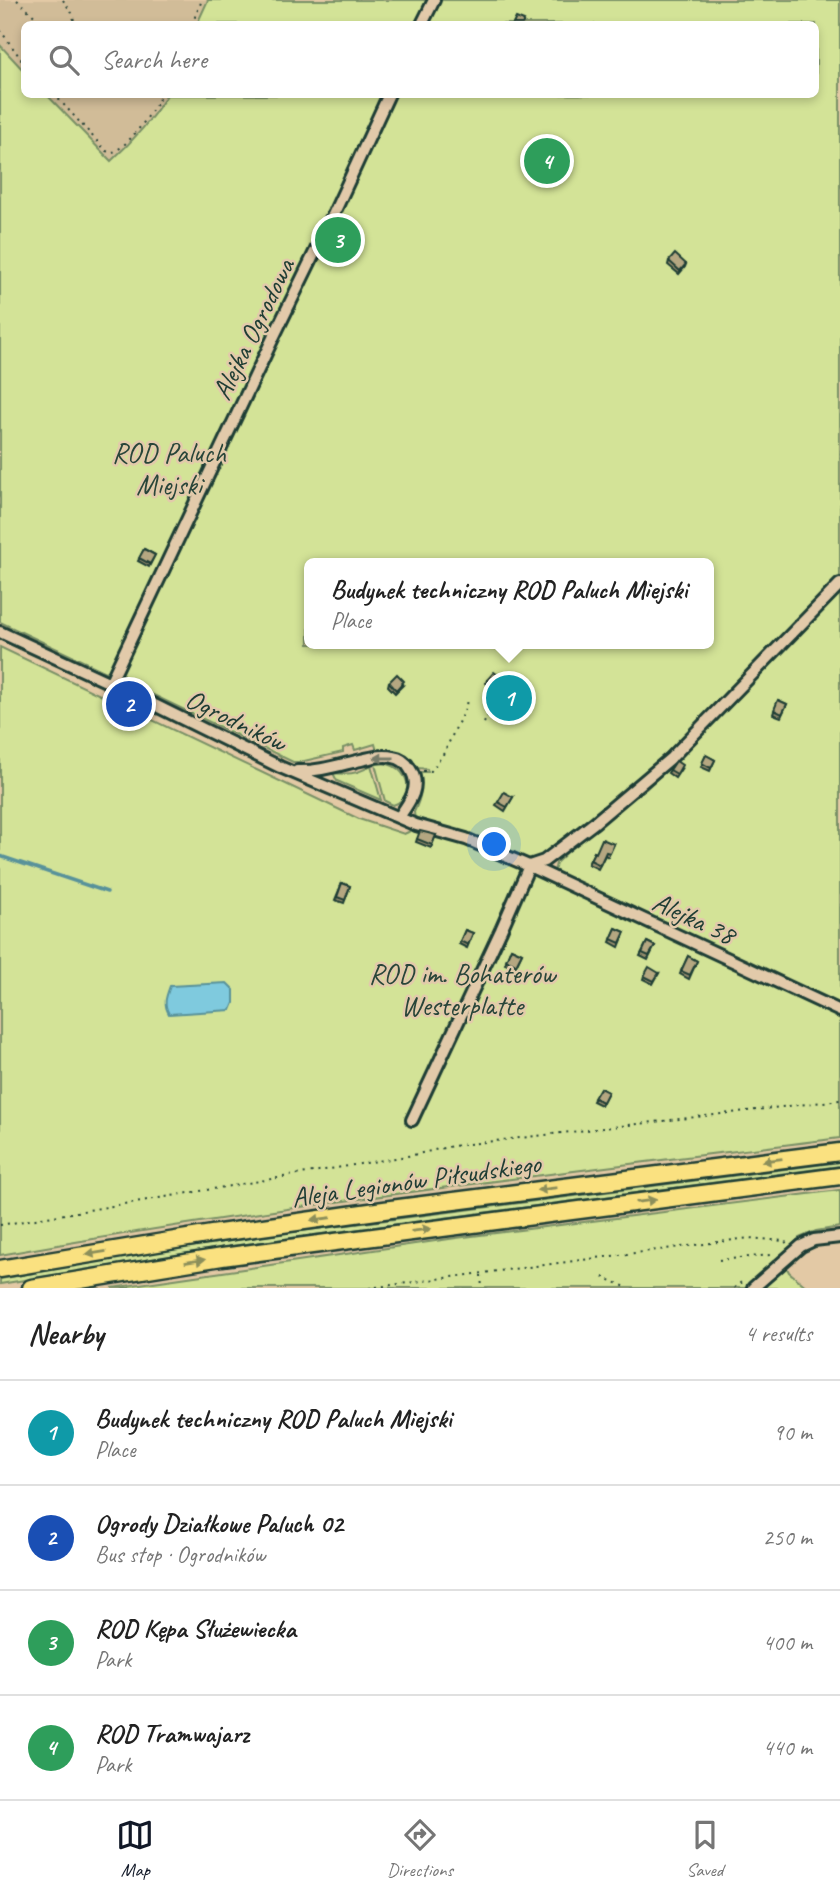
<!DOCTYPE html>
<html lang="en">
<head>
<meta charset="utf-8">
<style>
  body { margin:0; font-family:Caveat,sans-serif; background:#f2f2f2; color:#222 }
  .you { position:absolute; left:495px; top:845px; width:24px; height:24px; margin:-18px; border:5px solid #fff; border-radius:50%; background:#1a73e8; box-shadow:0 0 0 10px #1a73e833 }
  .badge { display:grid; place-items:center; width:46px; height:46px; border-radius:50%; background:#111827; color:#fff; font-size:23px; font-weight:700 }
  .pin { position:absolute; translate:-50% -50%; border:4px solid #fff; box-shadow:0 2px 7px #0006 }
  .popup { position:absolute; left:304px; top:558px; width:410px; height:91px; box-sizing:border-box; display:grid; place-content:center; border-radius:10px; background:#fff; filter:drop-shadow(0 2px 5px #0005); font-size:23px; white-space:nowrap; color:#767676 }
  .popup b { font-size:26px; color:#222 }
  .popup::after { content:''; position:absolute; left:50%; top:100%; margin-left:-14px; border:14px solid transparent; border-top-color:#fff }
  .list { margin:0; padding:0; list-style:none }
  h2 { display:flex; justify-content:space-between; align-items:center; height:91px; margin:0; padding:0 28px; font-size:30px }
  h2 small { font-size:23px; font-weight:400; color:#767676 }
  .list li { display:grid; grid-template-columns:46px 1fr auto; gap:21px; align-items:center; box-sizing:border-box; height:105px; padding:0 28px; border-top:2px solid #e0e0e0 }
  .list b { display:block; font-size:26px; white-space:nowrap }
  .list p { margin:0; font-size:23px; white-space:nowrap; color:#767676 }
  .list em { font-size:23px; font-style:normal; color:#767676 }
  .icon { flex:none; width:38px; height:38px; fill:none; stroke:currentColor; stroke-width:2; stroke-linecap:round; stroke-linejoin:round }
  .map { position:relative; flex:none; width:840px; height:1288px; overflow:hidden }
  .search { position:absolute; background:#fff; box-shadow:0 4px 10px #0003; left:21px; right:21px; top:21px; height:77px; display:flex; align-items:center; gap:18px; box-sizing:border-box; padding:0 24px; border-radius:10px; color:#767676; font-size:26px }
  .sheet { height:511px; background:#fff }
  nav { display:flex; justify-content:space-around; align-items:center; box-sizing:border-box; height:98px; border-top:2px solid #e0e0e0; background:#fff; font-size:19px; color:#767676 }
  nav a { display:grid; justify-items:center; gap:4px }
  nav .on { color:#111827 }
  .map>svg:first-child { display:block }
  .built { fill:#d1bc98 }
  .green { fill:#d3e397; stroke:#799066; stroke-width:2; fill-rule:evenodd }
  .water { fill:#7fcade; stroke:#59929a; stroke-width:2 }
  .lines { fill:none; stroke-linecap:round; stroke-linejoin:round }
  .stream { stroke:#59929a; stroke-width:3.5 }
  .minor-casing { stroke:#1f3d34; stroke-width:16 }
  .highway-casing { stroke:#1f3d34; stroke-width:21 }
  .path { stroke:#1f3d34; stroke-width:2; stroke-dasharray:2 5; stroke-linecap:butt }
  .minor { stroke:#e2caaa; stroke-width:10 }
  .highway { stroke:#fae180; stroke-width:16 }
  .wall { fill:#9c906f; stroke:#1f3d34; stroke-width:2 }
  .building { fill:#b5a781; stroke:#1f3d34; stroke-width:2 }
  .oneway { fill:#777c69 }
  .oneway2 { fill:#8c8f5a }
  .labels { text-anchor:middle; dominant-baseline:central; stroke-width:5; stroke-linejoin:round; paint-order:stroke }
  .street-label { font-size:28px; fill:#1f3d34; stroke:#e2caaa }
  .park-label { font-size:28px; fill:#284539; stroke:#e2caaa }
</style>
</head>
<body>
<div class="map">
<svg width="840" height="1288" viewBox="0 0 840 1288">
  <rect width="100%" height="100%" fill="#e3c9a5"/>
  <filter id="ink" filterUnits="userSpaceOnUse"><feTurbulence type="fractalNoise" baseFrequency=".0143" numOctaves="2"/><feDisplacementMap in="SourceGraphic" scale="14" xChannelSelector="R" yChannelSelector="G"/><feConvolveMatrix kernelMatrix="1 2 1 2 8 2 1 2 1" color-interpolation-filters="sRGB"/></filter>
  <g filter="url(#ink)">
    <!-- built -->
    <g class="built">
      <polygon points="0,0 208,0 197,24 24,24 24,71 0,45"/>
      <polygon points="47,95 167,95 155,115 138,136 111,161"/>
    </g>
    <!-- green -->
    <g class="green">
      <path d="M208,0H840V577L656,764L540,857L531,859L554,873L556,863L581,839L630,799L646,789L661,775L840,590V1138C560,1173 278,1205 0,1255V647L359,819L404,834C419,828 415,823 414,812C421,798 423,787 420,772H428L427,769L418,768C407,754 396,748 377,751L375,744L355,750L353,745L343,748V752L300,762H293L120,679L122,676L110,670L106,672L0,622V45L24,71V94L47,95L111,161C133,141 151,121 167,95L816,94V24H197ZM309,563H708V644H309Z"/>
      <path d="M382,763C390,764 397,766 402,773C412,784 407,801 393,805L385,801L375,764Z"/>
      <path d="M371,765L381,800L337,781L333,773C347,775 361,773 371,765Z"/>
      <polygon points="840,1162 840,1166 239,1245 0,1284 0,1279 121,1257 284,1233"/>
      <polygon points="840,1190 840,1227 816,1231 799,1238 775,1264 746,1288 112,1288 456,1238"/>
      <polygon points="786,1266 789,1272 808,1288 759,1288"/>
    </g>
    <!-- water -->
    <path class="water" d="M227,983L234,990V1003L231,1010L169,1014C163,1004 166,997 170,986Z"/>
    <g class="lines">
      <!-- stream -->
      <polyline class="stream" points="0,856 107,892"/>
      <!-- minor casing -->
      <g class="minor-casing">
        <g id="minor">
          <polyline points="422,24 434,0"/>
          <polyline points="0,632 110,683 280,767 416,825 466,839 529,866 544,861 594,823 671,758 840,584"/>
          <polyline points="110,683 274,336 334,213 389,94"/>
          <path d="M297,771C318,772 339,765 361,760C371,758 382,754 393,757C401,758 406,762 410,769C422,786 409,803 399,817"/>
          <polyline points="412,1120 501,930 529,866 840,1011"/>
          <polyline points="753,1288 801,1246 814,1240 840,1237"/>
        </g>
      </g>
      <!-- highway casing -->
      <g class="highway-casing">
        <g id="highway">
          <polyline points="0,1269 212,1234 391,1209 840,1152"/>
          <polyline points="31,1288 222,1257 312,1245 840,1176"/>
        </g>
      </g>
      <!-- path -->
      <g class="path">
        <polyline points="17,0 43,24"/>
        <polyline points="63,0 72,13 75,24"/>
        <polyline points="192,24 202,0"/>
        <polyline points="0,30 24,63"/>
        <path d="M54,94L106,151C111,152 112,153 117,150C131,142 155,109 161,94"/>
        <polyline points="484,723 499,694"/>
        <polyline points="423,771 431,771 444,753 466,706 467,698"/>
        <polyline points="0,1225 413,1155 452,1146 840,1100"/>
        <polyline points="719,1260 770,1255 770,1259"/>
        <polyline points="481,1275 482,1288"/>
        <polyline points="603,1277 628,1288"/>
        <polyline points="369,1288 749,1238 785,1241 787,1244"/>
        <polyline points="734,1288 744,1280"/>
      </g>
      <!-- minor -->
      <use href="#minor" class="minor"/>
      <!-- highway -->
      <use href="#highway" class="highway"/>
    </g>
    <!-- wall -->
    <g class="wall">
      <polygon points="669,261 686,264 685,267 679,274 668,265"/>
      <polygon points="144,549 155,555 149,567 138,561"/>
      <polygon points="502,678 500,682 521,693 515,706 519,715 510,724 504,719 505,715 512,707 497,700 500,695 486,683 487,680"/>
      <polygon points="389,682 403,685 395,693 388,686"/>
      <polygon points="778,700 787,704 781,717 773,714"/>
      <polygon points="706,755 715,760 710,771 701,767"/>
      <polygon points="681,769 675,778 668,773 670,770"/>
      <polygon points="513,797 505,811 496,805 498,802"/>
      <polygon points="436,835 431,848 416,842 417,839"/>
      <polygon points="614,844 608,857 605,855 598,869 588,864 594,852 596,853"/>
      <polygon points="342,883 350,886 344,903 335,900"/>
      <polygon points="616,928 625,932 619,947 610,942"/>
      <polygon points="465,930 473,933 467,948 459,944"/>
      <polygon points="647,942 655,946 648,960 640,956"/>
      <polygon points="511,948 522,953 515,968 505,964"/>
      <polygon points="688,956 697,961 689,979 680,974"/>
      <polygon points="659,973 653,984 643,979 644,976"/>
      <polygon points="600,1088 608,1092 601,1105 593,1101"/>
    </g>
    <!-- building -->
    <g class="building">
      <polygon points="516,18 524,21 522,24 513,24"/>
      <polygon points="675,254 686,264 680,271 669,261"/>
      <polygon points="144,549 155,555 150,564 139,558"/>
      <polygon points="494,672 502,678 498,682 521,693 516,704 499,697 501,691 487,680"/>
      <polygon points="397,674 404,681 396,690 389,682"/>
      <polygon points="778,700 787,704 782,714 774,710"/>
      <polygon points="514,705 520,711 511,721 505,715"/>
      <polygon points="706,755 715,760 711,768 702,763"/>
      <polygon points="676,761 682,765 677,774 670,770"/>
      <polygon points="504,792 513,797 507,807 498,802"/>
      <polygon points="420,831 436,835 432,845 417,839"/>
      <polygon points="602,839 614,844 610,853 606,852 600,865 590,860 594,852 596,853"/>
      <polygon points="342,883 350,886 345,900 337,897"/>
      <polygon points="616,928 625,932 620,943 611,939"/>
      <polygon points="465,930 473,933 468,945 460,941"/>
      <polygon points="647,942 655,946 649,956 642,953"/>
      <polygon points="511,948 522,953 516,965 506,960"/>
      <polygon points="688,956 697,961 690,975 681,971"/>
      <polygon points="649,967 659,973 654,981 644,976"/>
      <polygon points="600,1088 608,1092 603,1102 594,1098"/>
    </g>
    <!-- one-way arrows -->
    <defs><path id="oneway-solid" d="M-6-.8H1V-3.2L6.5 0L1 3.2V.8H-6Z" transform="scale(1.75)"/></defs>
    <use class="oneway" href="#oneway-solid" transform="translate(384 758) rotate(180)"/>
    <g class="oneway2">
      <use href="#oneway-solid" transform="translate(772 1160) rotate(173)"/>
      <use href="#oneway-solid" transform="translate(547 1189) rotate(173)"/>
      <use href="#oneway-solid" transform="translate(646 1201) rotate(-7)"/>
      <use href="#oneway-solid" transform="translate(321 1219) rotate(172)"/>
      <use href="#oneway-solid" transform="translate(421 1230) rotate(-7)"/>
      <use href="#oneway-solid" transform="translate(96 1253) rotate(171)"/>
      <use href="#oneway-solid" transform="translate(195 1261) rotate(-9)"/>
    </g>
  </g>
  <g class="labels">
    <!-- street labels -->
    <g class="street-label">
      <text transform="translate(253 329) rotate(-64)">Alejka Ogrodowa</text>
      <text transform="translate(236 720) rotate(26)">Ogrodników</text>
      <text transform="translate(694 918) rotate(25)">Alejka 38</text>
      <text transform="translate(416 1180) rotate(-8)">Aleja Legionów Piłsudskiego</text>
    </g>
    <!-- park labels -->
    <g class="park-label">
      <text x="169" y="452">ROD Paluch<tspan x="169" dy="32">Miejski</tspan></text>
      <text x="462" y="973">ROD im. Bohaterów<tspan x="462" dy="32">Westerplatte</tspan></text>
    </g>
  </g>
</svg>
<div class="you"></div>
<div class="pin badge" style="left:509px;top:698px;background:#0f9aa8">1</div>
<div class="popup"><b>Budynek techniczny ROD Paluch Miejski</b>Place</div>
<div class="pin badge" style="left:129px;top:704px;background:#1a4fb4">2</div>
<div class="pin badge" style="left:338px;top:240px;background:#2e9e5b">3</div>
<div class="pin badge" style="left:547px;top:161px;background:#2e9e5b">4</div>
<div class="search"><svg class="icon" aria-label="search" viewBox="0 0 24 24"><circle cx="10" cy="10" r="6"/><path d="M15 15l6 6"/></svg>Search here</div>
</div>
<section class="sheet">
<h2>Nearby<small>4 results</small></h2>
<ul class="list">
<li><span class="badge" style="background:#0f9aa8">1</span><div><b>Budynek techniczny ROD Paluch Miejski</b><p>Place</p></div><em>90 m</em></li>
<li><span class="badge" style="background:#1a4fb4">2</span><div><b>Ogrody Działkowe Paluch 02</b><p>Bus stop · Ogrodników</p></div><em>250 m</em></li>
<li><span class="badge" style="background:#2e9e5b">3</span><div><b>ROD Kępa Służewiecka</b><p>Park</p></div><em>400 m</em></li>
<li><span class="badge" style="background:#2e9e5b">4</span><div><b>ROD Tramwajarz</b><p>Park</p></div><em>440 m</em></li>
</ul>
</section>
<nav>
<a class="on"><svg class="icon" aria-label="map" viewBox="0 0 24 24"><path d="M3 6l6-2 6 2 6-2v14l-6 2-6-2-6 2zM9 4v14M15 6v14"/></svg>Map</a>
<a><svg class="icon" aria-label="directions" viewBox="0 0 24 24"><path d="M12 3l9 9-9 9-9-9zM9 14v-3h6M13 9l2 2-2 2"/></svg>Directions</a>
<a><svg class="icon" aria-label="saved" viewBox="0 0 24 24"><path d="M7 4h10v16l-5-4-5 4z"/></svg>Saved</a>
</nav>
</body>
</html>
